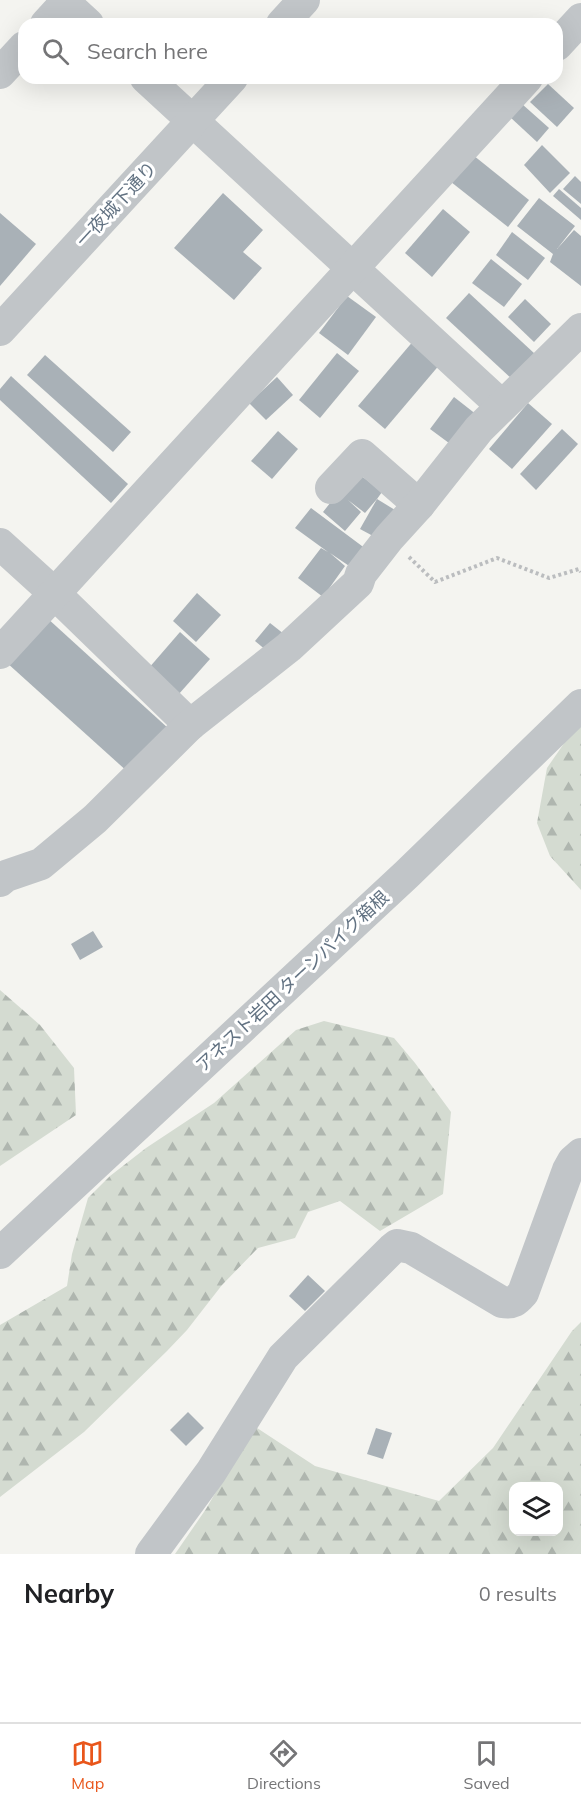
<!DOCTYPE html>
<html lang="en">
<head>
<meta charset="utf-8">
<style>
  body { margin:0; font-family:Mulish,"Noto Sans JP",sans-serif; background:#f6f6f6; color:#202124 }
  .controls { position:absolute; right:18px; bottom:18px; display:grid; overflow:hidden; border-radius:12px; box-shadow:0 6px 24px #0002 }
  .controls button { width:54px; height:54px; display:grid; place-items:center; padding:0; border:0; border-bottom:2px solid #e0e0e0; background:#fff; color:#202124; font:30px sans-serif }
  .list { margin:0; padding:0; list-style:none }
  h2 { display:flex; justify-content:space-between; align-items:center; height:78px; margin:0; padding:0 24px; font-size:26px }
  h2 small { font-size:20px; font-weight:400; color:#757577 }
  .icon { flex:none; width:33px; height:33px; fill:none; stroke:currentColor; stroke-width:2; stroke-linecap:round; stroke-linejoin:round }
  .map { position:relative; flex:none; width:581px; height:1554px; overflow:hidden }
  .search { position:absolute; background:#fff; box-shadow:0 6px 24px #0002; left:18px; right:18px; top:18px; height:66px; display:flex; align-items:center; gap:15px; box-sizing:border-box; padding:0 21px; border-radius:18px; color:#757577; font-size:22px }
  .sheet { height:168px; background:#fff }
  nav { display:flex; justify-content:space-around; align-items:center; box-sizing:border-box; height:84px; border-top:2px solid #e0e0e0; background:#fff; font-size:16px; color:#757577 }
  nav a { display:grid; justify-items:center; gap:3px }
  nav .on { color:#e9561b }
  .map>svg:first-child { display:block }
  .forest { fill:url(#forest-firs); fill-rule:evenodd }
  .building { fill:#a9b1b7 }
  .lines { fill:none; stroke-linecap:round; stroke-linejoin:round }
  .path { stroke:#bbbdbf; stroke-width:4; stroke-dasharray:3 3; stroke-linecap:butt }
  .minor { stroke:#c1c5c8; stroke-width:32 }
  .labels { text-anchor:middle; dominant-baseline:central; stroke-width:6; stroke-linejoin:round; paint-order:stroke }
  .street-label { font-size:18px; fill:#627282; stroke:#fff }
</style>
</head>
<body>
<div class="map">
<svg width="581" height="1554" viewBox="0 0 581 1554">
  <defs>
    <pattern id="forest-firs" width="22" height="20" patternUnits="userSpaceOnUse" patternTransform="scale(1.5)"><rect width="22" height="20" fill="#d4dbd1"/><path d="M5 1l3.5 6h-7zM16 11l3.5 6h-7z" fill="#afb6af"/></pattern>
  </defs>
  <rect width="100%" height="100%" fill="#f4f4f0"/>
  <!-- forest -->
  <g class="forest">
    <polygon points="581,723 581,890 550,856 537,823 547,768 576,726"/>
    <polygon points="0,990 40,1025 74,1068 76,1115 0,1166"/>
    <polygon points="324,1021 394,1038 415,1063 451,1112 443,1194 380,1231 340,1201 308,1212 295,1238 258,1248 222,1285 187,1330 167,1351 84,1432 0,1497 0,1325 67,1286 72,1254 88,1198 110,1176 146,1148 214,1103 296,1030"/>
    <path d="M581,1322V1554H175L206,1509L254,1426L315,1466L439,1501L493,1448L572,1331ZM514,1486H558V1532H514Z"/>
  </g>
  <!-- building -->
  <g class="building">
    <polygon points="548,84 574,108 557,127 530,102"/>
    <polygon points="522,104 549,128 537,142 510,117"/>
    <polygon points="542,145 570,173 550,193 524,165"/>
    <polygon points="468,151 529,200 508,227 446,178"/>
    <polygon points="575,176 581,182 581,204 563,189"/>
    <polygon points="559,189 581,208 581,220 553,196"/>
    <polygon points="223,193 263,230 243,252 262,268 234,300 174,248"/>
    <polygon points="539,198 575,226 557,249 574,230 581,236 581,286 550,262 553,254 517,226"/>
    <polygon points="443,209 470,232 432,277 405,253"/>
    <polygon points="0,213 36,244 0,286"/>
    <polygon points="512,232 545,258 528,280 496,255"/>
    <polygon points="491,259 522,284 504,307 472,283"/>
    <polygon points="469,293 535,354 512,379 446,318"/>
    <polygon points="347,296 376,317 348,355 319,333"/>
    <polygon points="525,299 551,324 534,342 508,317"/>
    <polygon points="415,339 441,363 385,429 358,406"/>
    <polygon points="337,353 359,371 320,418 299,400"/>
    <polygon points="45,355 131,432 113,452 27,375"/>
    <polygon points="11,376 128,484 111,503 0,400 0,389"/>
    <polygon points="277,377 293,395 266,420 249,403"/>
    <polygon points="454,397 477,415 453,446 430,429"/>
    <polygon points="528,403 552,424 512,469 489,449"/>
    <polygon points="562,429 578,444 536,490 520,474"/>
    <polygon points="278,431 298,449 272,479 251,461"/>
    <polygon points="359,474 382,492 377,499 365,513 348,500 361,512 345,531 323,512 338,493"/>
    <polygon points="377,499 395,510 373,536 360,529"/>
    <polygon points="311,508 370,552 361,574 330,553 345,566 323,597 298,578 321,548 328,552 295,528"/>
    <polygon points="197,593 221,615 196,642 173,621"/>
    <polygon points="46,617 169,729 129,773 6,662"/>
    <polygon points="270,623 289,638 273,656 255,641"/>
    <polygon points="180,632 210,659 178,695 148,669"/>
    <polygon points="93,931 103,947 80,960 71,944"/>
    <polygon points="308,1275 325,1291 305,1311 289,1296"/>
    <polygon points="188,1412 204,1428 186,1446 170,1430"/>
    <polygon points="376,1428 392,1433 383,1459 367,1454"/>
  </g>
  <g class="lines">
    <!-- path -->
    <polyline class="path" points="409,557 435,582 497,558 549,578 579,569 581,572"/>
    <!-- minor -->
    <g class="minor">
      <polyline points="62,0 88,24"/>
      <polyline points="46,24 68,0"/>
      <polyline points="282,24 304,0"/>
      <polyline points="557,45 581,19"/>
      <polyline points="0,73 24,47"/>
      <polyline points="146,78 502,406"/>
      <polyline points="0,330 232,78"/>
      <polyline points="331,488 362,455 419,505"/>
      <polyline points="0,544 54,593 190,725"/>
      <polyline points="0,653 527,78"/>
      <polyline points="0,881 6,876 41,864 95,819 190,725 289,647 358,583 361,574 389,538 419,505 479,429 581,329"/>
      <polyline points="0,1253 407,874 581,705"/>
      <path d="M151,1554L211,1472L283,1357L392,1249L397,1245L411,1248L502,1302C513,1304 516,1301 523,1293L568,1170L573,1161L581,1154"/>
    </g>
  </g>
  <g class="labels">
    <!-- street labels -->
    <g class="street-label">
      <text transform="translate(116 204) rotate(-47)">一夜城下通り</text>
      <text transform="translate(292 981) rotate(-43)">アネスト岩田 ターンパイク箱根</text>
    </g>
  </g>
</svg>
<div class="controls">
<button><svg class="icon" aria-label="layers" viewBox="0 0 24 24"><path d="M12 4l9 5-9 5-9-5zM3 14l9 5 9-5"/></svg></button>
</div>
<div class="search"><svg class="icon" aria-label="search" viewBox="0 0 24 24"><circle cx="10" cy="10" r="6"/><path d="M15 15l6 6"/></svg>Search here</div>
</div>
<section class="sheet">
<h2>Nearby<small>0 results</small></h2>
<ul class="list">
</ul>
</section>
<nav>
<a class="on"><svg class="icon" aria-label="map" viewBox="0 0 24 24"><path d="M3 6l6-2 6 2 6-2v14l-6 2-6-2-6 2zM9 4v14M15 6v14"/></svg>Map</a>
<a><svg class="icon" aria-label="directions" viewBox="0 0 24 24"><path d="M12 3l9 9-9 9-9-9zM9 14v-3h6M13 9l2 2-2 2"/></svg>Directions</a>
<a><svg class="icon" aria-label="saved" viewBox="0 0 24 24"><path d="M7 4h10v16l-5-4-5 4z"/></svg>Saved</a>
</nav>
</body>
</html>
